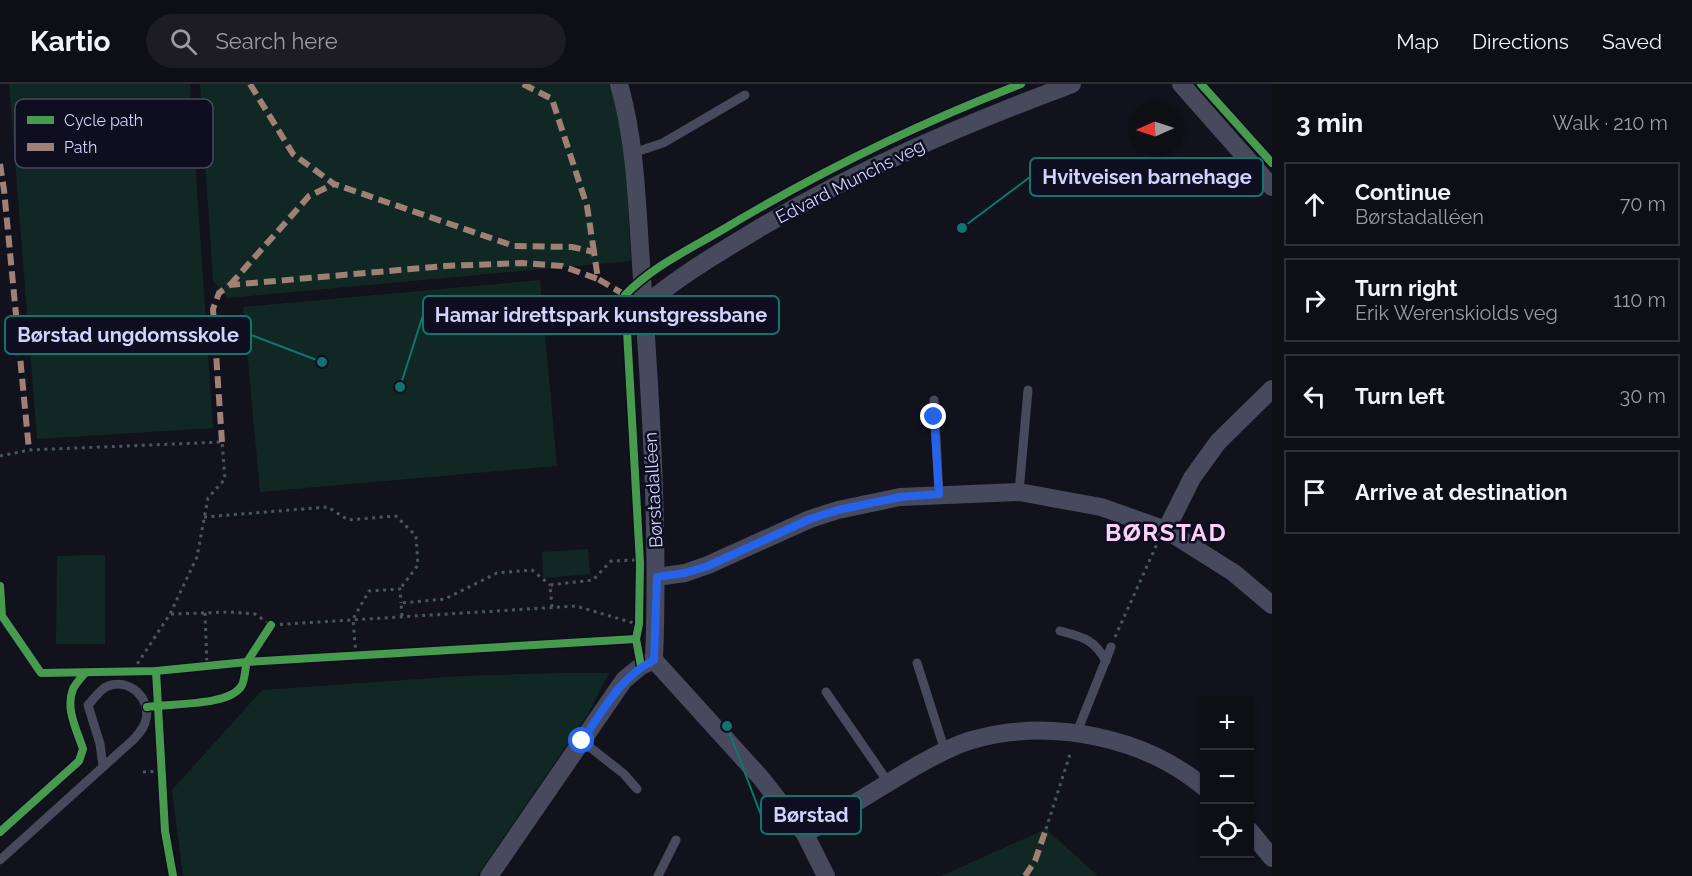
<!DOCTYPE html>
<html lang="en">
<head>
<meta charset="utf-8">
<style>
  body { margin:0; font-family:Raleway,sans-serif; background:#1c1c22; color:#f1f3f6 }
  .controls { position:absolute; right:18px; bottom:18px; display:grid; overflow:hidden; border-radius:0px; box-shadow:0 2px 4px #0004 }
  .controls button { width:54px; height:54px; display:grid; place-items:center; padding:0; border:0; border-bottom:2px solid #2e2e34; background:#0e0e15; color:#f1f3f6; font:30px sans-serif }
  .compass { position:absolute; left:1128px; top:18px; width:54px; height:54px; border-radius:50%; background:#0e0e15; box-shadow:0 2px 4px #0004; rotate:267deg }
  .stop { position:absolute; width:18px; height:18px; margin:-14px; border:4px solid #2563eb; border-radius:50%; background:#fff }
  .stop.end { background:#2563eb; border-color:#fff; box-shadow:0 2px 6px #0008 }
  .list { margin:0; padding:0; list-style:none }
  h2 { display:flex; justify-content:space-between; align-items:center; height:78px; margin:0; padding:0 24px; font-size:26px }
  h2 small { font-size:20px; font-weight:400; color:#9b9ca0 }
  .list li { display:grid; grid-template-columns:39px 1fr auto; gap:18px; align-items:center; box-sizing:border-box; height:84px; margin:0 12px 12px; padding:0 12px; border:2px solid #2e2e34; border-radius:0px }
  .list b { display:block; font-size:22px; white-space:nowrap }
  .list p { margin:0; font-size:20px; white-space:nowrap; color:#9b9ca0 }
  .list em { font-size:20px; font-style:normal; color:#9b9ca0 }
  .icon { flex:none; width:33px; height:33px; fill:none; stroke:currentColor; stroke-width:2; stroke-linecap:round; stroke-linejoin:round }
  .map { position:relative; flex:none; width:1272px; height:792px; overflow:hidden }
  header { display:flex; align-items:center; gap:36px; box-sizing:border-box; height:84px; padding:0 30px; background:#0e0e15; border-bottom:2px solid #2e2e34 }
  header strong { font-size:28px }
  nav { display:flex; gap:33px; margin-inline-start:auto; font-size:21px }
  .search { width:420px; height:54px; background:#1c1c22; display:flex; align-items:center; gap:15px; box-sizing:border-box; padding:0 21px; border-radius:33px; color:#9b9ca0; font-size:22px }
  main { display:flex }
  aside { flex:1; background:#0e0e15 }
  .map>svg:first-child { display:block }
  .green { fill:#112723 }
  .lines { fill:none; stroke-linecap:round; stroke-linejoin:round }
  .path { stroke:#47585f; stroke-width:3; stroke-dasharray:3 4.5; stroke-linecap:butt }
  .lane { stroke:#474a5d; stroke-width:9 }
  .street { stroke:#474a5d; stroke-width:18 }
  .quiet { stroke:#9e8076; stroke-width:6; stroke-dasharray:12 6; stroke-linecap:butt }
  .cycleway-casing { stroke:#0e0e20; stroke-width:11 }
  .cycleway { stroke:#469c4c; stroke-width:8 }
  .route { stroke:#2563eb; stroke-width:8 }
  .labels { text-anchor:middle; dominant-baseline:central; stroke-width:5; stroke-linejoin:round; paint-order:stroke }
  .street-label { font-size:18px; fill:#cfd3fd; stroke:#0e0e20 }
  .district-label { font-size:24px; font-weight:bold; letter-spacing:1.5px; fill:#fdd1f6; stroke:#0e0e20 }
  .key { fill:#0e0e20; stroke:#484962; stroke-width:1.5 }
  .key-label { font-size:16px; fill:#cfd3fd }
  .leader { fill:none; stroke:#0f766e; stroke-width:2 }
  .callout-dot { fill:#0f766e; stroke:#0e0e20; stroke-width:2 }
  .callout { fill:#0e0e20; stroke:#0f766e; stroke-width:2 }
  .callout-label { font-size:20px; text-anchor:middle; font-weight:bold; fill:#cfd3fd }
</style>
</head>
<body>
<header>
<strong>Kartio</strong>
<div class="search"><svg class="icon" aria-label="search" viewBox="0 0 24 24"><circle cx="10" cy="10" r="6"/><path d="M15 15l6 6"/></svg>Search here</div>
<nav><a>Map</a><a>Directions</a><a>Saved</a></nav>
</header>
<main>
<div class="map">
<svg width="1272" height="792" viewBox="0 0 1272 792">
  <rect width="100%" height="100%" fill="#12121c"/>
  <!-- green -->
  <g class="green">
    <polygon points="9,0 190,0 213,344 37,355"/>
    <path d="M200,0H610C629,56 627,118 631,177L228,214L213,197Z"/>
    <polygon points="540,196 557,382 260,408 243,223"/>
    <polygon points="588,465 590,490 543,494 542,468"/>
    <polygon points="105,471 105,560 56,560 57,472"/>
    <polygon points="561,589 609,589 588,630 477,792 183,792 172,706 262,606 463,592"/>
    <polygon points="1046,745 1098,792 941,792"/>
  </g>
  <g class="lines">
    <!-- path -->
    <g class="path">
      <polyline points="0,372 29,366 222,358 225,395 208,414 197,473 170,530 132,588"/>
      <polyline points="204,433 328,423 348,436 396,432 416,452 418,481 400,505"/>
      <polyline points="552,523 550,501 593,496 611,477 637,476"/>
      <polyline points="205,529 207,582"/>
      <polyline points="171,530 230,528 255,530 271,541 576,522 637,540"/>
      <polyline points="402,532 401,519 445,515 497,489 532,486 550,501"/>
      <polyline points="1115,553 1157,460"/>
      <polyline points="356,571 353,535 369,507 400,505 401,519"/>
      <polyline points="143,688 161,687"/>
      <polyline points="1046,745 1071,667"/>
    </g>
    <!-- lane -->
    <g class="lane">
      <polyline points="633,69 663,59 745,11"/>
      <polyline points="934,316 939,410"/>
      <polyline points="1019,408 1028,306"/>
      <path d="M1060,547C1083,553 1094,555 1106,577"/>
      <polyline points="917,579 945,667"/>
      <polyline points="826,608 888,698"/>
      <polyline points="1077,648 1111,563"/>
      <polyline points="582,657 624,690 637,705"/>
      <path d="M0,776L134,655C139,649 145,643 146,635C151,614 129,594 108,602C101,604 93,616 88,621L100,660L103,682"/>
      <polyline points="658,792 676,756"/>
    </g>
    <!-- street -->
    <g class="street">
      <path d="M619,0C637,63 637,129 642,194C651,321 659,449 654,576"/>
      <polyline points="1181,0 1272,103"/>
      <path d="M644,222C678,193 715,171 753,148C854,87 962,41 1072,0"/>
      <polyline points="1166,446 1192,394 1218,358 1272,305"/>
      <polyline points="657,493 685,489 708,481 810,435 838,426 900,413 1019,408 1101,423 1166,446 1234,489 1272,521"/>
      <polyline points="654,576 761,694 805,750 826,792"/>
      <polyline points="1250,747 1272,774"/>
      <path d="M805,750C843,727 880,703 918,681C935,672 953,661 972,656C1014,644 1056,644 1098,653C1139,662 1172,677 1204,703"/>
      <polyline points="489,792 624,596 641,582 654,576"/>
    </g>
    <!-- quiet -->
    <g class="quiet">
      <polyline points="250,0 293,70 334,100 514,162 572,163 594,168 598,195 625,211"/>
      <polyline points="523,0 552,15 587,122 594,168"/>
      <polyline points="0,80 4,106 29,366"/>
      <polyline points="230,201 309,112 334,100"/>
      <polyline points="222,358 213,225 219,209 230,201 445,182 522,179 562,182 598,195"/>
      <polyline points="1025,792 1035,777 1046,745"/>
    </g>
    <!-- cycleway casing -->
    <g class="cycleway-casing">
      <g id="cycleway">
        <polyline points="1201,0 1272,79"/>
        <polyline points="0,502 2,532 41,589 156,587 247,578 271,541"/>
        <path d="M636,555L639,540L640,479L625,211C652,183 688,166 722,146C817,89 917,40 1021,0"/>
        <polyline points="156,587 165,747 173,792"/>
        <path d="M147,623C170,619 230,623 242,601C245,595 245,584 247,578L636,555L641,582"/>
        <path d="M0,748L79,677L83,665C77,646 65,625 73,605C76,599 81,594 85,589"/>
      </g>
    </g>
    <!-- cycleway -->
    <use href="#cycleway" class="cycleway"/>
  </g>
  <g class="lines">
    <!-- route -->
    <path class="route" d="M582,657C604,625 619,594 654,576L657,493L685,489L708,482L810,435L838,426L900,413L939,410L934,333"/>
  </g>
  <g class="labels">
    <!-- street labels -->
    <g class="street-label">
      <text transform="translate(850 97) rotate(-27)">Edvard Munchs veg</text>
      <text transform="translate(653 406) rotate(-93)">Børstadalléen</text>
    </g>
    <!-- district labels -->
    <g class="district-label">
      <text x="1166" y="448">BØRSTAD</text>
    </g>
  </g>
  <!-- legend -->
  <rect x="15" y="15" width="198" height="69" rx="9" class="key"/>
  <rect x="27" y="32" width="27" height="8" fill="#469c4c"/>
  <rect x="27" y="59" width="27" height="8" fill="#9e8076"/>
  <g class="key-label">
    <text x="64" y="42">Cycle path</text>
    <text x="64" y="69">Path</text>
  </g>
  <!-- callouts -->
  <path class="leader" d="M962 144L1030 93M400 303L423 231M322 278L251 251M727 642L761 731"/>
  <g class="callout-dot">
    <circle cx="962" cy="144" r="6"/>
    <circle cx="400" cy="303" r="6"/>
    <circle cx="322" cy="278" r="6"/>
    <circle cx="727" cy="642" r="6"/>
  </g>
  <g class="callout">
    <rect x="1030" y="74" width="233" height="38" rx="6"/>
    <rect x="423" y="212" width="356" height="38" rx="6"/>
    <rect x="5" y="232" width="246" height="38" rx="6"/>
    <rect x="761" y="712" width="100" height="38" rx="6"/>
  </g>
  <g class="callout-label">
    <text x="1147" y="100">Hvitveisen barnehage</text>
    <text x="601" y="238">Hamar idrettspark kunstgressbane</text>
    <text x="128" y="258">Børstad ungdomsskole</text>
    <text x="811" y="738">Børstad</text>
  </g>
</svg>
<div class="controls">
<button>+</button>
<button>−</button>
<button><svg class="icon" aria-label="locate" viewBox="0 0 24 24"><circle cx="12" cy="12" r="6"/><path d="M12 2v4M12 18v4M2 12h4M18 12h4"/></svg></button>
</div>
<svg class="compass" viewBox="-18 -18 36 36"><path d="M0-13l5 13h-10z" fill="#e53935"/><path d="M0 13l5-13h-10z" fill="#9b9ca0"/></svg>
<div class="stop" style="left:582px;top:657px"></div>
<div class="stop end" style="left:934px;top:333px"></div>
</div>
<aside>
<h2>3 min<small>Walk · 210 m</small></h2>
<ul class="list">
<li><svg class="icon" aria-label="ahead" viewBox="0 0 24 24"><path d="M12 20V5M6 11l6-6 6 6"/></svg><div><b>Continue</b><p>Børstadalléen</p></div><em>70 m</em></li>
<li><svg class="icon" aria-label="right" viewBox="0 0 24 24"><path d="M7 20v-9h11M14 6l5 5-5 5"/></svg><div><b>Turn right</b><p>Erik Werenskiolds veg</p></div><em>110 m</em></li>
<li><svg class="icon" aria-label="left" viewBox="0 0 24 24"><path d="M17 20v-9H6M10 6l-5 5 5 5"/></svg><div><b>Turn left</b></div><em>30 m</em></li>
<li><svg class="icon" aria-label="arrive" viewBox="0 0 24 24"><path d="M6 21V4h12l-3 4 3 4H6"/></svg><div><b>Arrive at destination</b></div></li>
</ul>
</aside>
</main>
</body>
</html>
